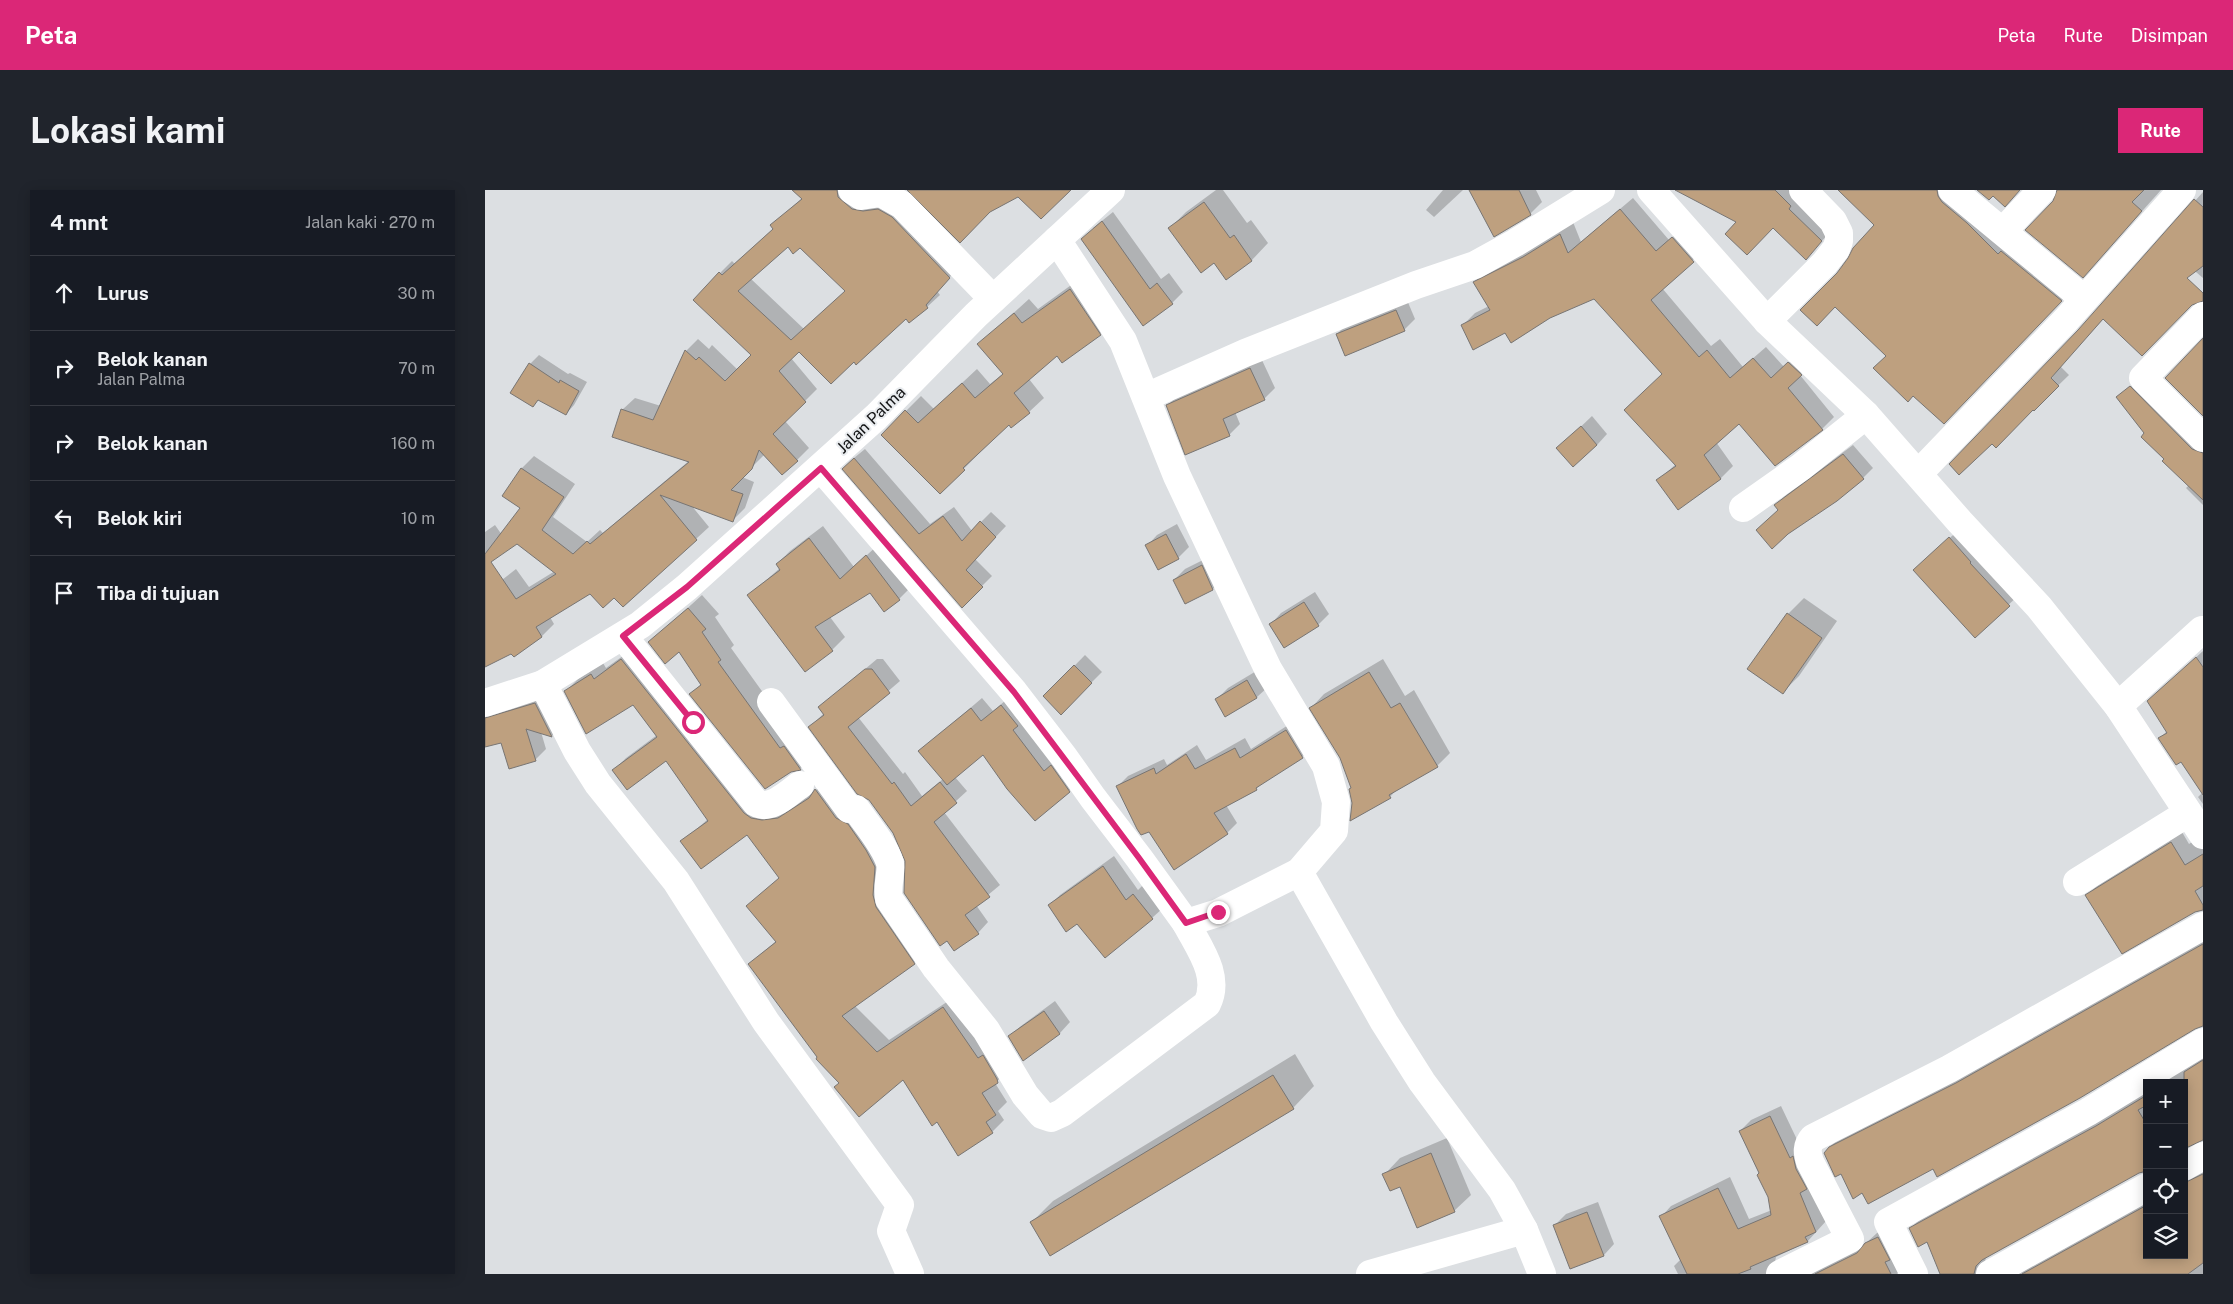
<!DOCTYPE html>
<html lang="id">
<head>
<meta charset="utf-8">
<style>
  body { margin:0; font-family:"Public Sans",sans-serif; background:#20242c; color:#f1f3f6 }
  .controls { position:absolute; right:15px; bottom:15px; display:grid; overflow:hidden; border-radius:0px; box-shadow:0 2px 12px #0003 }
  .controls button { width:45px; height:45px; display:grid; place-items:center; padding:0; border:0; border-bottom:1px solid #363941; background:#171b24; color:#f1f3f6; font:25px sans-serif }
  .stop { position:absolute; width:15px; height:15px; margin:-11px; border:4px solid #db2777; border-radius:50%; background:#fff }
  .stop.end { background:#db2777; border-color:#fff; box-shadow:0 1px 5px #0008 }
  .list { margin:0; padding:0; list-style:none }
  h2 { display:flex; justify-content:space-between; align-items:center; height:65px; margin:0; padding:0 20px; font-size:21px }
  h2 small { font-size:16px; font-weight:400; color:#9ea1a6 }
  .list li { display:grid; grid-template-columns:32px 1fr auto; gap:15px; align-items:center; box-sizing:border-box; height:75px; padding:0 20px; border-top:1px solid #363941 }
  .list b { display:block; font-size:19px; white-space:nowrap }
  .list p { margin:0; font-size:16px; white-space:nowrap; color:#9ea1a6 }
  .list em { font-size:16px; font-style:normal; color:#9ea1a6 }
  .icon { flex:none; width:28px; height:28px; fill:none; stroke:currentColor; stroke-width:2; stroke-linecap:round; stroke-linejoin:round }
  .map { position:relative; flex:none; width:1718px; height:1084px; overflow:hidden; border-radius:0px }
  header { display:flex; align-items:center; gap:30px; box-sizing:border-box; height:70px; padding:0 25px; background:#db2777; color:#fff }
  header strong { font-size:24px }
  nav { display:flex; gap:28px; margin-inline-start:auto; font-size:18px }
  .intro { display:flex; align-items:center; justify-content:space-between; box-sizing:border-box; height:120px; padding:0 30px }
  h1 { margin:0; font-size:35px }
  .button { padding:12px 22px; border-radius:0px; background:#db2777; color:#fff; font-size:18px; font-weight:700 }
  main { display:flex; gap:30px; padding:0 30px }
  aside { flex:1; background:#171b24; border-radius:0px; box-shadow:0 2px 12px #0003 }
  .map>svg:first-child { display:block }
  .shadow { fill:#0003; fill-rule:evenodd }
  .building { fill:#bea07f; stroke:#787573; fill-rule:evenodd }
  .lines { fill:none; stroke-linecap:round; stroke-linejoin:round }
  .minor { stroke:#fff; stroke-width:28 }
  .route { stroke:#db2777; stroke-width:6 }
  .labels { text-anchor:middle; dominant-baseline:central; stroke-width:4; stroke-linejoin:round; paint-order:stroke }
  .street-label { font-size:16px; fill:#131415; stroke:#e9ecef }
</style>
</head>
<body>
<header>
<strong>Peta</strong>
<nav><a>Peta</a><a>Rute</a><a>Disimpan</a></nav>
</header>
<div class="intro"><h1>Lokasi kami</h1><a class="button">Rute</a></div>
<main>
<aside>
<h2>4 mnt<small>Jalan kaki · 270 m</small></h2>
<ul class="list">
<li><svg class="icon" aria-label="ahead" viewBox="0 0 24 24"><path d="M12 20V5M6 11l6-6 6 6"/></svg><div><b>Lurus</b></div><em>30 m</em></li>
<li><svg class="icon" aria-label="right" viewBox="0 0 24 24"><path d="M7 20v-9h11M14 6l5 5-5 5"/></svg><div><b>Belok kanan</b><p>Jalan Palma</p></div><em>70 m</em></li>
<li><svg class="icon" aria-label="right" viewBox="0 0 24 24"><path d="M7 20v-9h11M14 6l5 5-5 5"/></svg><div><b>Belok kanan</b></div><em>160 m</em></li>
<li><svg class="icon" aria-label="left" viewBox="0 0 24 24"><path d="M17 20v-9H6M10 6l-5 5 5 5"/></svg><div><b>Belok kiri</b></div><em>10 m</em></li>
<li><svg class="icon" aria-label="arrive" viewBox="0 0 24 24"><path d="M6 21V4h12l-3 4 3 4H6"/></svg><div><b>Tiba di tujuan</b></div></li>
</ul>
</aside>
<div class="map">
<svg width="1718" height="1084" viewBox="0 0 1718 1084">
  <rect width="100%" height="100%" fill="#dcdfe2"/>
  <!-- shadow -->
  <g class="shadow">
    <path d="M309,0H370L391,10L477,74L452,101L455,105L442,117L424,132L421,128L369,171L314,161L306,168L332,199L300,231L324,258L312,270L280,264L257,287L269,292L260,318L248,330L206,315L224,337L138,416L130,406L105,402L65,427L69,434L57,446L29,465L27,462L0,475V403L31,379L44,397L70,381L32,353L0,374V342L10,335L17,345L37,318V278L49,266L90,294L68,327L102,352L115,340L118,343L205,270L137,220L150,208L176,216L201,161L213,149L224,159L227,155L253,180L268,165L235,83L247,71L250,74L289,38L287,35L317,8ZM303,55L315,57L361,101L319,139L265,88Z"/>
    <polygon points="731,0 738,0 762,33 766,30 783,53 767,70 741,88 729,72 685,38 701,22"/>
    <polygon points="958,0 978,0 949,27 941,20"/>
    <polygon points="986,0 1051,0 1057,12 1045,24"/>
    <polygon points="1217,0 1320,0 1348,39 1321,68 1288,36 1253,32"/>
    <polygon points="1355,0 1468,0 1588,99 1471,221 1402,166 1353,84 1390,35"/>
    <polygon points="1573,0 1676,0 1609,75 1570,11"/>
    <polygon points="1718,2 1718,88 1678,54 1619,128 1575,176 1584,185 1549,219 1594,141"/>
    <polygon points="1148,8 1184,50 1200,36 1220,59 1177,98 1226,156 1235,149 1258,177 1281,157 1299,177 1316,161 1328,172 1315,185 1349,227 1337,239 1254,232 1231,252 1248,276 1236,288 1193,319 1173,290 1191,274 1178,184 1110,107 1021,142 978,135 990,123 1004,116 989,92 1002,80 1088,32 1096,52"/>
    <polygon points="628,22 676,89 684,83 698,102 687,113 658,134 608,38"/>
    <polygon points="600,85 630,129 615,144 572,164 544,189 559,208 544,222 524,233 455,303 397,245 436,206 449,219 492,179 505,194 519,183 494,154 544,109 553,119"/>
    <polygon points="922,110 930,129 919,140 852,144 863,133"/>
    <polygon points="54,165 83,184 85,183 102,192 89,215 81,224 54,209 48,216 45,174"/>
    <polygon points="776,168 790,198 779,209 750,222 755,234 744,245 682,216 693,205"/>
    <polygon points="1657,186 1718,248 1718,315 1701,298 1704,295 1657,247 1661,243 1633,207"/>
    <polygon points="1107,226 1122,244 1112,255 1084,248"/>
    <polygon points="1368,255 1388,278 1378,288 1294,320 1291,315 1301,305"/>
    <polygon points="380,259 445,334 469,317 487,341 506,322 521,336 490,369 507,386 477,416 369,268"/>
    <polygon points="692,334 704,357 693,368 662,356 672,345"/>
    <polygon points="338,336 369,377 395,353 427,396 414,409 386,401 345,427 360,447 347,460 264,405 295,378 292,374 305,361"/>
    <polygon points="1476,338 1535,404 1490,446 1441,369"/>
    <polygon points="728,365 739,388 728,399 700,413 689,390 700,379"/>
    <polygon points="830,402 844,424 833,435 800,456 786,434 796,423"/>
    <polygon points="217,405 234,424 230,427 249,455 246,458 309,546 329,565 315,579 306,581 206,504 216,494 194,460 165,452"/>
    <polygon points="1319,408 1352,431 1314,486 1298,502 1303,424"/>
    <polygon points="149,458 271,611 306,617 330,601 342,588 375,622 399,692 441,761 429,773 370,816 404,850 471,806 525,879 510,893 522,912 513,921 519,930 507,942 453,931 418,888 355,892 334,867 264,774 291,751 263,716 295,687 262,643 197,652 223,629 181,569 129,580 141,568 172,545 149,514 81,501 93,489 118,473 121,478"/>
    <polygon points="1718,461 1718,614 1713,607 1718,602 1697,570 1675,548 1682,541 1674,501"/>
    <polygon points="600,465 617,482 576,523 560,506"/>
    <polygon points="392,469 398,469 415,491 373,527 418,584 420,582 437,606 458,589 435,561 497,508 508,521 527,505 595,590 584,601 498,564 470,587 482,601 459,622 515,695 491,715 503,732 493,743 422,671 409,642 385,609 325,537 339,523 335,517"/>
    <polygon points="898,469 920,506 929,500 965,563 952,576 913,598 905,607 868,613 867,598 856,568 826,518 839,504"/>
    <polygon points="773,480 783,497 772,507 741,525 732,509 743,498"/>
    <polygon points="61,503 78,535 67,546 56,542 61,559 50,570 17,552 0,556 0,515"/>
    <polygon points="811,530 827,557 817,567 778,592 771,599 741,615 752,633 742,643 690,678 633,596 643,586 679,569 682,575 712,555 721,570 760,548 766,559"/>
    <polygon points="1697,642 1704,654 1718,645 1718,720 1710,721 1602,705 1613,695"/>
    <polygon points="629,666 653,700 659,694 678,718 667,728 593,732 564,716 575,705"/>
    <polygon points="1718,750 1718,835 1710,837 1448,977 1377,1002 1356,983 1340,964 1340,962 1351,951"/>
    <polygon points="570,811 585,832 575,843 538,869 525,846 536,836"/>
    <polygon points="810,864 829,896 808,918 546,1033 568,1011"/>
    <polygon points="1718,867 1718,949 1699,893 1676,893"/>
    <polygon points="1662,902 1662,980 1654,982 1501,1067 1500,1072 1505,1084 1468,1084 1442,1051 1425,1039 1436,1028"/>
    <polygon points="1296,916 1316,958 1342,1030 1322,1052 1291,1067 1290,1072 1295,1084 1193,1084 1189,1076 1196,1069 1176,1027 1186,1016 1245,987 1264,1029 1287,1020 1276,983 1255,941 1266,930"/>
    <polygon points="962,948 986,1005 969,1021 916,995 899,985 915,968"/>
    <polygon points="1699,977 1718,980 1718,1084 1531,1084 1662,1011 1662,1065 1699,1065"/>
    <polygon points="1113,1012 1129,1054 1119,1065 1070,1035 1081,1024"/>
    <polygon points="1404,1037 1418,1078 1412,1084 1321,1084 1380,1054 1392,1043"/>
  </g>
  <!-- building -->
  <g class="building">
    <path d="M307,0H352L353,7L367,19L378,21L393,19L407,27L465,88L441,115L443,118L424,133L421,129L371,175L369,172L346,194L314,162L294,181L321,212L288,244L313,271L297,285L274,260L267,279L246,300L258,304L248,332L175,305L212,350L138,417L129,408L118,418L105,404L51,437L57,447L29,467L26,464L0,477V364L35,318L17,306L36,278L79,307L57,340L88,364L102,351L105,354L204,272L127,247L136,219L168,230L200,160L211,170L214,167L240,191L266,165L208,110L234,82L237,85L288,39L285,35L317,9ZM303,57L308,64L315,58L360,101L306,150L253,101ZM32,354L71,384L31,409L6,372Z"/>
    <polygon points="422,0 586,0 556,29 533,7 505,22 475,53"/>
    <polygon points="984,0 1034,0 1046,25 1009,47"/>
    <polygon points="1190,0 1290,0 1306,16 1304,19 1337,51 1321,70 1288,38 1262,65 1240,44 1251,32"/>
    <polygon points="1353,0 1452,0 1453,6 1457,12 1482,33 1513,64 1516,61 1577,111 1459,234 1428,206 1423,212 1388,178 1401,166 1350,117 1332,136 1315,120 1352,83 1363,68 1368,58 1389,35"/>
    <polygon points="1492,0 1535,0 1520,17 1508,6 1504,10"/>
    <polygon points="1572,0 1659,0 1647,12 1657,21 1598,88 1540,40 1568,11"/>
    <polygon points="1709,9 1718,17 1718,76 1702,88 1718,103 1718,111 1707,115 1657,166 1618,129 1566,188 1574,196 1549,221 1548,220 1511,258 1507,254 1474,285 1464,274 1593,140"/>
    <polygon points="719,12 745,48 749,45 767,71 741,90 729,73 716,83 683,38"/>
    <polygon points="1135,19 1171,61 1187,47 1209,72 1166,110 1214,167 1222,160 1245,188 1268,168 1286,188 1303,172 1317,185 1303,198 1338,240 1290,276 1254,234 1219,265 1236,289 1193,320 1171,290 1191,276 1139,220 1177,184 1109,109 1065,128 1026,153 1020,143 988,160 976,135 1005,120 988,92 1038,67 1075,44 1083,63"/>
    <polygon points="617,31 665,99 672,93 688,114 658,136 596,49"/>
    <polygon points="585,99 616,145 577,173 572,166 529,203 545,223 526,238 524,235 478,278 480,280 455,304 396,245 420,220 433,233 477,193 490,208 518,184 492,154 529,123 537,133"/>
    <polygon points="911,120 920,141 860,166 851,144"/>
    <polygon points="1718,148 1718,226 1680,188"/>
    <polygon points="44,173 74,193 75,190 94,201 81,225 53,210 48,217 25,203"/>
    <polygon points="765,178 780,210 738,229 745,246 700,265 681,215"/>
    <polygon points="1645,196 1707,259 1718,263 1718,310 1677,271 1679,269 1656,247 1659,243 1631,207"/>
    <polygon points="1096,236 1112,255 1088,277 1071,258"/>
    <polygon points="1358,264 1379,289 1352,311 1303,344 1287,359 1271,340 1293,320 1289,315"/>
    <polygon points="369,268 434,344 458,326 477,351 495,331 511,347 481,380 498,397 477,418 357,279"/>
    <polygon points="681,344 694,369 673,380 660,355"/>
    <polygon points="1464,347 1486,372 1485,373 1525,416 1490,448 1428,380"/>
    <polygon points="324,348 355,389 381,365 415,410 399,422 385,403 330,437 348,461 320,482 262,405 295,380 291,374"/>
    <polygon points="717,375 728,400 700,414 688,390"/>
    <polygon points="819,412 834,436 799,458 784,434"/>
    <polygon points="203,418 221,439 217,442 236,470 233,472 295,558 299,556 316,580 306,582 280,599 204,504 216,495 194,462 180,474 163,452"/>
    <polygon points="1302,423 1337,448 1298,504 1262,479"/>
    <polygon points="1711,467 1718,477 1718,605 1696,572 1691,575 1673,548 1682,543 1662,511"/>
    <polygon points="136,469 259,623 266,628 277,630 293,628 324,608 330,599 351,628 363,634 381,660 390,677 388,705 391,717 430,774 357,826 392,862 458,817 493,868 498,865 512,889 513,893 497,903 511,925 501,932 508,943 473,966 452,932 447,936 418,890 374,927 349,897 354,893 331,869 332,867 263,774 291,752 261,716 294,688 262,645 216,679 195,651 223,631 181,571 142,600 127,580 172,547 148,515 101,544 79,501 106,484 109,489"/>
    <polygon points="589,475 607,493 576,525 558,506"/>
    <polygon points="380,479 387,479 405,503 363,537 407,594 409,592 426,616 455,592 472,613 449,632 505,707 480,725 494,744 469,761 462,751 455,756 419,703 420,671 408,643 384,610 372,604 323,537 339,525 333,517"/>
    <polygon points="884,482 906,518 915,513 953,577 904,605 906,608 865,631 867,613 864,599 866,598 855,568 824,518"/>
    <polygon points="762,490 772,508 740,527 730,509"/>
    <polygon points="50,513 67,547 41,539 51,571 24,579 16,553 0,557 0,528"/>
    <polygon points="516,515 533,536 528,540 559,581 566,575 585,602 550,631 522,599 498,565 462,595 433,561 486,518 496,531"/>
    <polygon points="801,540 818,568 771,598 772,600 729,623 743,644 689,680 664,642 656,645 652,639 631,596 669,578 671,584 701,564 710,579 750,558 755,568"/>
    <polygon points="1686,652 1700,675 1718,664 1718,696 1710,701 1718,715 1718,720 1710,722 1637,764 1600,705"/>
    <polygon points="618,676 641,710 648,704 668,729 620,768 592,734 581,742 563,715"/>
    <polygon points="1718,754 1718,836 1710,839 1595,908 1452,987 1448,979 1383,1014 1377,1003 1368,1009 1356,984 1350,987 1339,963 1344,957 1471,893"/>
    <polygon points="559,821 575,844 538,871 523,846"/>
    <polygon points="1718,870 1718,950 1699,959 1699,882"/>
    <polygon points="788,885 809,919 565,1066 545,1032"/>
    <polygon points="1662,905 1662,915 1653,920 1662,935 1662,981 1654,983 1497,1070 1491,1076 1489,1084 1455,1084 1442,1052 1433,1057 1424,1038 1611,936"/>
    <polygon points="1285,926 1305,968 1308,966 1311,979 1322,999 1315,1003 1331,1042 1320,1047 1323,1052 1265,1077 1266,1079 1253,1084 1202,1084 1174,1026 1233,998 1253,1039 1286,1025 1283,1007 1272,985 1274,983 1254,941"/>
    <polygon points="946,963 970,1022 932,1038 915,997 905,1001 897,984"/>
    <polygon points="1718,984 1718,1073 1703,1084 1537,1084 1662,1015 1662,1065 1699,1065 1699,993"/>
    <polygon points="1102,1022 1119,1066 1085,1079 1068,1035"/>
    <polygon points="1393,1047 1405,1070 1400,1072 1406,1084 1330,1084 1372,1063 1380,1053"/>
  </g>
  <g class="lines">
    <!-- minor -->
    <g class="minor">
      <polyline points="367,0 376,6 396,3 417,15 508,109"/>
      <polyline points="1166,0 1282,131 1381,225 1475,332 1554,417 1633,516 1718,645"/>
      <polyline points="1467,0 1599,109"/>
      <polyline points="1518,41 1557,0"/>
      <polyline points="1718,126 1658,188 1718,248"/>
      <polyline points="1282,131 1340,73 1351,59 1354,51 1354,43 1348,31 1318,0"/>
      <polyline points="661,207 760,163 931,95 990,75 1030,53 1116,0"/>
      <polyline points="336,278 529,502 579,567 608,608 654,668 701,733 733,723 814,682 849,641 851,612 841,576 783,479 692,286 638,151 572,50"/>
      <polyline points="1434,283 1581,130 1697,0"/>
      <polyline points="1258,318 1316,277 1381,225"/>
      <path d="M138,446L271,613C286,621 302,604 315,595"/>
      <polyline points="58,494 92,561 113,594 191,691 281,832 415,1015 406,1041 425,1084"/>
      <path d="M286,512L364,619H371C382,635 399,654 405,673C407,683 401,697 404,709L451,778L501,840L540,905L557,925L566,928L577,923L722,814C736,786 714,758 701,733"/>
      <polyline points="0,513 58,494 155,435 202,397 391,227 491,125 626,0"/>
      <polyline points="1633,516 1717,440 1718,442"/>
      <polyline points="814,682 899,832 937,892 1017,1000 1039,1040 1057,1084"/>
      <polyline points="1592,692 1703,623"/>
      <polyline points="1699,977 1718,966"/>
      <polyline points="885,1084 1039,1040"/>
      <path d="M1295,1084L1365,1049L1325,972C1322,963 1321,956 1328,948L1464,879L1718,736"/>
      <polyline points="1429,1084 1403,1032 1603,922 1718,852"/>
      <polyline points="1505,1084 1662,997"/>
    </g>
  </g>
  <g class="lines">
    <!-- route -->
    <polyline class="route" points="208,532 138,446 202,397 336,278 529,502 654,668 701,733 733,722"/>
  </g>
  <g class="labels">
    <!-- street labels -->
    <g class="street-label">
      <text transform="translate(386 230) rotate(-44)">Jalan Palma</text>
    </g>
  </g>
</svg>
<div class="controls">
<button>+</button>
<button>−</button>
<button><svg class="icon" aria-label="locate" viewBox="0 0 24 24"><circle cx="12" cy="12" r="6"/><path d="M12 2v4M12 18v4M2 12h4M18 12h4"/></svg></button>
<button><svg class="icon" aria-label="layers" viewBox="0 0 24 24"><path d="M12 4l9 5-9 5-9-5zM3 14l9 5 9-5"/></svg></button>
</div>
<div class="stop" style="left:208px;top:532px"></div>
<div class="stop end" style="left:733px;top:722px"></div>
</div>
</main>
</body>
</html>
